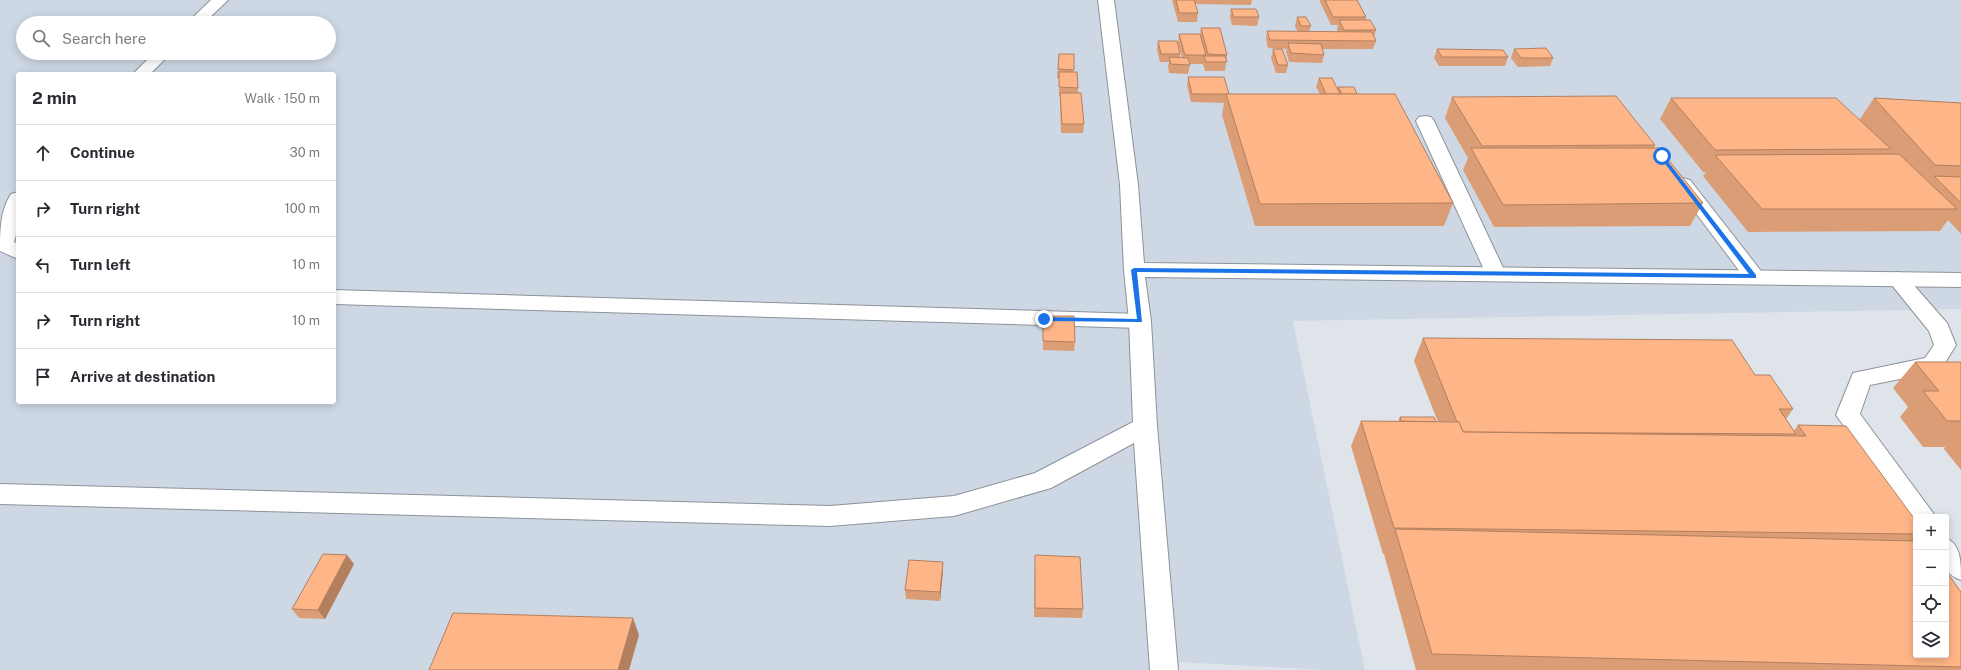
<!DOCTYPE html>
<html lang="en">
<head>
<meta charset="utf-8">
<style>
  body { margin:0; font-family:"Public Sans",sans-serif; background:#f2f2f3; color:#2b2b33 }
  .controls { position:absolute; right:12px; bottom:12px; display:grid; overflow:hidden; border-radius:4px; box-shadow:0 2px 10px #0003 }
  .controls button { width:36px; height:36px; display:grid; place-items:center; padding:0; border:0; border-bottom:1px solid #e1e1e2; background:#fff; color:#2b2b33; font:20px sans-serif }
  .stop { position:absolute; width:12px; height:12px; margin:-9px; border:3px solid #1a73e8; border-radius:50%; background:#fff }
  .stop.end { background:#1a73e8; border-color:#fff; box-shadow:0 1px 4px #0008 }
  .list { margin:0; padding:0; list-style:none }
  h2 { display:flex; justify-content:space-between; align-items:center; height:52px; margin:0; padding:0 16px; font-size:17px }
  h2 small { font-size:13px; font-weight:400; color:#7c7c81 }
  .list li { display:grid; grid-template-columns:26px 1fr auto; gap:12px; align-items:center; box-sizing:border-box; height:56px; padding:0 16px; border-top:1px solid #e1e1e2 }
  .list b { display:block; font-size:15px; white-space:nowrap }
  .list em { font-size:13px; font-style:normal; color:#7c7c81 }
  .icon { flex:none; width:22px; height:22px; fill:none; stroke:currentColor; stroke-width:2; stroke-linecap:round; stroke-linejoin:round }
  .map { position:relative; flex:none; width:1961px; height:670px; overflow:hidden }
  .search { position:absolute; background:#fff; box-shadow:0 2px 10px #0003; left:16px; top:16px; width:320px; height:44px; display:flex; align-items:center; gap:10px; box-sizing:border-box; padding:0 14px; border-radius:22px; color:#7c7c81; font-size:15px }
  .panel { position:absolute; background:#fff; box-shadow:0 2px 10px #0003; left:16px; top:72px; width:320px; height:332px; border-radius:4px }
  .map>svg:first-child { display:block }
  .built { fill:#ced8e5; fill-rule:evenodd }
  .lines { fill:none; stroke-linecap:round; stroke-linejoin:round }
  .lane-casing { stroke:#8d9298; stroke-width:2 }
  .street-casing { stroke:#8d9298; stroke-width:2 }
  .lane { fill:#fff; fill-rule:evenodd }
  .street { fill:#fff; fill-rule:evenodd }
  .wall { fill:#da9d75 }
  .shaded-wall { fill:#b27f5f }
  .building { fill:#feb688; stroke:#b27f5f }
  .route { fill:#1a73e8 }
</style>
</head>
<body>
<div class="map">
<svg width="1961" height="670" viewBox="0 0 1961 670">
  <rect width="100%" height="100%" fill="#dfe4eb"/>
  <!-- built -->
  <path class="built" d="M0,0H1961V309L1293,321L1365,670H1323L1179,662V670H0ZM23,23H329V53H23ZM18,74H334V402H18Z"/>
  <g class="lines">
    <!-- lane casing -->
    <g class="lane-casing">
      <g id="lane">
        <polygon points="211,0 228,0 204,23 187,23"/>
        <polygon points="154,53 171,53 150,74 133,74"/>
        <polygon points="1425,116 1431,117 1434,121 1506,274 1503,279 1496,281 1489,279 1486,274 1416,121 1419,117"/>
        <polygon points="1683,178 1690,180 1761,271 1764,276 1761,281 1754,283 1747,281 1674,184 1676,180"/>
        <path d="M18,192V228L14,242L18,244V259L0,251C0,231 0,211 11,194Z"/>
        <polygon points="1897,272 1904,274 1947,323 1956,345 1940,371 1870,385 1860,414 1936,517 1916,517 1916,525 1836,415 1853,373 1925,358 1934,345 1929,331 1887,279 1890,274"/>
        <polygon points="334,290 1140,314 1148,316 1151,321 1148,326 1140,328 334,304"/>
        <path d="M1946,538C1961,545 1961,561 1961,580C1940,573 1946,557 1946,538Z"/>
      </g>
    </g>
    <!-- street casing -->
    <g class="street-casing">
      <polygon id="street" points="1098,0 1114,0 1138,185 1144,263 1961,273 1961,287 1145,277 1151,321 1157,426 1178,670 1150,670 1134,443 1051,488 954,516 830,526 0,504 0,484 830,506 954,496 1035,473 1133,422 1129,321 1124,270 1120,185"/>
    </g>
    <!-- lane -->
    <use href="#lane" class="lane"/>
    <!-- street -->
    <use href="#street" class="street"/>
  </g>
  <!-- wall -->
  <g class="wall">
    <polygon points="1172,0 1252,0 1251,5 1195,4 1198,13 1197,22 1178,22"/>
    <polygon points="1320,0 1357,0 1366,17 1366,20 1376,30 1374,37 1376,41 1373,49 1322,49 1324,55 1322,63 1289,62 1286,51 1287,49 1268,48 1266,40 1267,31 1298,32 1295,26 1297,17 1311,26 1309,32 1338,32 1337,29 1338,25 1331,25 1320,2"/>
    <polygon points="1231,9 1259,17 1257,26 1232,25 1230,17"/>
    <polygon points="1201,28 1227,55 1225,71 1205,71 1203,64 1190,64 1188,74 1169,73 1168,66 1169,62 1160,62 1157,49 1158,41 1180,54 1180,57 1182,58 1178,43 1179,34 1200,36"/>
    <polygon points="1273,49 1288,65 1286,73 1276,73 1271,58"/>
    <polygon points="1437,49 1508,57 1505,66 1439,66 1434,58"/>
    <polygon points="1514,49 1553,58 1550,66 1518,67 1511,58"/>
    <polygon points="1059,54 1074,54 1073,72 1078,88 1078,93 1084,124 1083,133 1061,133 1060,102 1060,96 1059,96 1059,78 1057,78"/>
    <polygon points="1188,77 1228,94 1320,94 1316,87 1319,78 1337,89 1338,87 1357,94 1453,203 1444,226 1255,226 1222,115 1224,103 1191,102 1187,86"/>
    <polygon points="1452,97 1655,145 1654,148 1703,203 1690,226 1494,227 1463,170 1468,158 1445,118"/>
    <polygon points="1671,98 1860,119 1874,98 1961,103 1961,234 1948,220 1940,231 1748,232 1703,176 1706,172 1703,172 1660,119"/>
    <polygon points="1043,316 1075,342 1074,351 1043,350"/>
    <polygon points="1423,338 1755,375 1793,409 1786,419 1794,431 1798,425 1916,521 1916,655 1961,592 1961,670 1416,670 1384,554 1383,554 1351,446 1361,421 1398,421 1400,417 1438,422 1414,361"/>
    <polygon points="1915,362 1961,362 1961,470 1944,449 1945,447 1923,447 1900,417 1908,407 1893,388"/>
    <polygon points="1035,555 1083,609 1082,618 1034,617"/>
    <polygon points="943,562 943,571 940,601 906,599 905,590"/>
    <polygon points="354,564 325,619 299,618 292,609"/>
  </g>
  <!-- shaded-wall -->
  <g class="shaded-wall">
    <polygon points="347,555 354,564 325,619 318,610"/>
    <polygon points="943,562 943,571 940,601 940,592"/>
    <polygon points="633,618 639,635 629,670 618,670"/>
  </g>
  <!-- building -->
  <g class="building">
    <polygon points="1176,0 1194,0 1198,13 1179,13"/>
    <polygon points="1325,0 1357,0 1366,17 1333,17"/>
    <polygon points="1231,9 1256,9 1259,17 1234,17"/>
    <polygon points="1297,17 1306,17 1311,26 1301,26"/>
    <polygon points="1339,20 1370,20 1376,30 1344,30"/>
    <polygon points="1201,28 1220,28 1227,55 1208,54"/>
    <polygon points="1267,31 1372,32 1376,41 1270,40"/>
    <polygon points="1179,34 1200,34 1206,55 1185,55"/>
    <polygon points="1158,41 1177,41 1180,54 1161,54"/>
    <polygon points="1288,43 1321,44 1324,55 1291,53"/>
    <polygon points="1546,48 1553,58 1521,58 1514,49"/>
    <polygon points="1273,49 1282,49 1288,65 1278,65"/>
    <polygon points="1437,49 1503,50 1508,57 1442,57"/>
    <polygon points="1059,54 1074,54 1074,70 1058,69"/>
    <polygon points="1204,56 1225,56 1227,62 1206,62"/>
    <polygon points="1169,57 1188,58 1190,65 1171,64"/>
    <polygon points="1059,72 1077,72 1078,88 1059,87"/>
    <polygon points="1188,77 1224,77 1229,94 1192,94"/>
    <polygon points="1319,78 1332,78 1340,94 1326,94"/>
    <polygon points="1338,87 1354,87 1357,94 1342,94"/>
    <polygon points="1060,93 1081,93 1084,124 1062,124"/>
    <polygon points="1226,94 1395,94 1453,203 1260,204"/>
    <polygon points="1616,96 1655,145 1482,146 1452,97"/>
    <polygon points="1671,98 1836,98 1891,149 1715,150"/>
    <polygon points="1874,98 1961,103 1961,166 1935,165"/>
    <polygon points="1471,148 1659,148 1703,203 1503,205"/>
    <polygon points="1899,154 1957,209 1762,209 1715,155"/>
    <polygon points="1934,176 1961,177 1961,203"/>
    <polygon points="1043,316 1074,316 1075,342 1043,341"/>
    <polygon points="1423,338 1732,340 1755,375 1770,375 1793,409 1779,409 1796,434 1463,432 1459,422 1457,422"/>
    <polygon points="1915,362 1961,362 1961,421 1947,421 1923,391 1939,391"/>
    <polygon points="1400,417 1434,417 1436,422 1401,421"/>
    <polygon points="1361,421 1459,422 1463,432 1806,436 1798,425 1846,426 1916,521 1916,534 1394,528"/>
    <polygon points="1395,529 1916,541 1916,655 1946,655 1946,571 1961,592 1961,667 1432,654"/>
    <polygon points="323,554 347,555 318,610 292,609"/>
    <polygon points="1035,555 1080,557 1083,609 1035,608"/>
    <polygon points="909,560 943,562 940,592 905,590"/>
    <polygon points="453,613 633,618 618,670 429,670"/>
  </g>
  <!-- route -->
  <polygon class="route" points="1662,154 1756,275 1756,278 1137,272 1142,322 1044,321 1041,319 1044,317 1137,319 1131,270 1134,268 1749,274 1660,157"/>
</svg>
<div class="controls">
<button>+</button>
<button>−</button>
<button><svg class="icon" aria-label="locate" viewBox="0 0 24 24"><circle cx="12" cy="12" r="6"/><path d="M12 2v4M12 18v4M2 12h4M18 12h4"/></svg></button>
<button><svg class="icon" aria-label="layers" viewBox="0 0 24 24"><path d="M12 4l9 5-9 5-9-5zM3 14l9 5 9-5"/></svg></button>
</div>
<div class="stop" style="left:1662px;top:156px"></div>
<div class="stop end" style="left:1044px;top:319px"></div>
<div class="search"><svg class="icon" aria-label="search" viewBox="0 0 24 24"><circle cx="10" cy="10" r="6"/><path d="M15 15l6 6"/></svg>Search here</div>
<section class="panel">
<h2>2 min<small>Walk · 150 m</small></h2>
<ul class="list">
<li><svg class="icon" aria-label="ahead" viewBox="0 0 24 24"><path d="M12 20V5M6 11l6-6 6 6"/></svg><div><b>Continue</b></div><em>30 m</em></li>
<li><svg class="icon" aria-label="right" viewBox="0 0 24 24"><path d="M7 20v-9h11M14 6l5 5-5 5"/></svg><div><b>Turn right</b></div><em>100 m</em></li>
<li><svg class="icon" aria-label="left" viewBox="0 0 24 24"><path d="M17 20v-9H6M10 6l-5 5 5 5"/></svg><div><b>Turn left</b></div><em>10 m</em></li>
<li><svg class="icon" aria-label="right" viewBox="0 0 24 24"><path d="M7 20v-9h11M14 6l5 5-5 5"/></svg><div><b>Turn right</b></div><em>10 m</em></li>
<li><svg class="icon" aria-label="arrive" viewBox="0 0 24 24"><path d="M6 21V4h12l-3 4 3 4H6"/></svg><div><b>Arrive at destination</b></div></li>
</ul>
</section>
</div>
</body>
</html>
